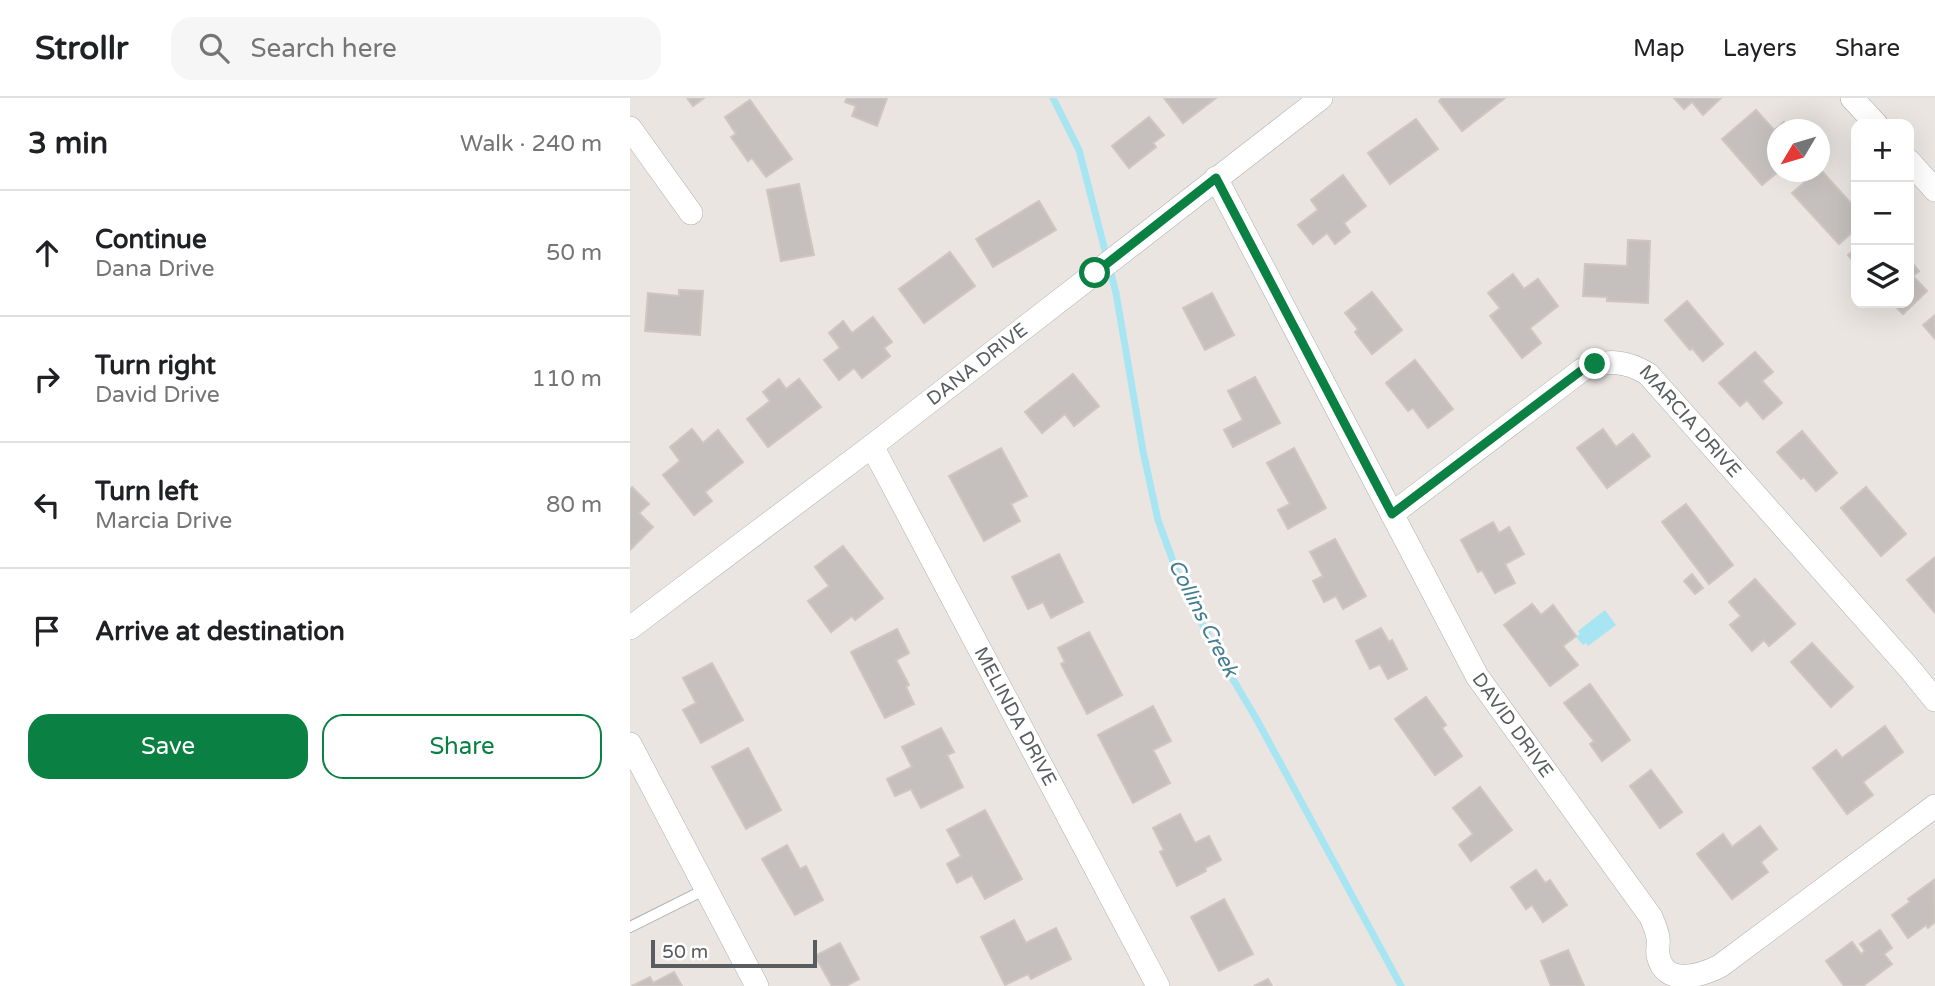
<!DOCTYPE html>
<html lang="en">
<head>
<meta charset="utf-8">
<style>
  body { margin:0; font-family:"Varela Round",sans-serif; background:#f6f6f6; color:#202124 }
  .controls { position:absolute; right:21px; top:21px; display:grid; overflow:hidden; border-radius:14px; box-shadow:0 7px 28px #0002 }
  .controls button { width:63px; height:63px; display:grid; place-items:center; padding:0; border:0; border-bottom:2px solid #e0e0e0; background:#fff; color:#202124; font:35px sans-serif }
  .compass { position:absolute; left:1137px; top:21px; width:63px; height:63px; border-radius:50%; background:#fff; box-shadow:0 7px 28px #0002; rotate:232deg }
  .scale { position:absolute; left:21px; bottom:18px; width:166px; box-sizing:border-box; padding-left:7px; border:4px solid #595d5f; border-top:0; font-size:19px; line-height:24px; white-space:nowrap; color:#595d5f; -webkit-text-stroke:5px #fff; paint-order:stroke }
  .stop { position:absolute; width:21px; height:21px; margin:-16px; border:5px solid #0b8043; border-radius:50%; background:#fff }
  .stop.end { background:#0b8043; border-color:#fff; box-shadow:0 2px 7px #0008 }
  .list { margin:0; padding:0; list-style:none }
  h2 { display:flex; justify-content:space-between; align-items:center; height:91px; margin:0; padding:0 28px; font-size:30px }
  h2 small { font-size:23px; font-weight:400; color:#757577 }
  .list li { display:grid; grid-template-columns:46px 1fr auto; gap:21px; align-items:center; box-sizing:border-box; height:126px; padding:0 28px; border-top:2px solid #e0e0e0 }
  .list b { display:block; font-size:26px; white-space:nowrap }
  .list p { margin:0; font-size:23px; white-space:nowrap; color:#757577 }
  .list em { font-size:23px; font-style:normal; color:#757577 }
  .actions { display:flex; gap:14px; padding:21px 28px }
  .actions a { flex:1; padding:16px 0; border:2px solid #0b8043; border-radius:21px; text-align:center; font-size:24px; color:#0b8043 }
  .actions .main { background:#0b8043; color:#fff }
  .icon { flex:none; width:38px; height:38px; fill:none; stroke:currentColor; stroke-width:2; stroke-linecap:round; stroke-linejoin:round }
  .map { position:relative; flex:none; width:1305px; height:888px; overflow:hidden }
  header { display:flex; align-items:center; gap:42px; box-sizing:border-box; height:98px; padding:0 35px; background:#fff; border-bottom:2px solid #e0e0e0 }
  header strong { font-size:33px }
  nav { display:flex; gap:38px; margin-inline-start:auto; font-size:24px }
  .search { width:490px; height:63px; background:#f6f6f6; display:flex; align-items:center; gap:18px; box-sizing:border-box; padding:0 24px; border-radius:21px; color:#757577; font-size:26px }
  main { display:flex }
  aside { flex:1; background:#fff }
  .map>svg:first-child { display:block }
  .water { fill:#a8e5f3 }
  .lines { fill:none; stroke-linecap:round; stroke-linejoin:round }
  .stream { stroke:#a8e5f3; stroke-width:7 }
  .building { fill:#c5c0bd; stroke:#cec6c0; stroke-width:2 }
  .service-casing { stroke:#acafb1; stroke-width:12 }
  .minor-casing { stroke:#acafb1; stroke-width:24 }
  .service { stroke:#fff; stroke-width:10 }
  .minor { stroke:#fff; stroke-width:23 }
  .route { stroke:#0b8043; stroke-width:9 }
  .labels { text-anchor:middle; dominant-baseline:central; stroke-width:6; stroke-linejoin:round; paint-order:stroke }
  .street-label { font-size:19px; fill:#595d5f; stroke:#fff }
  .water-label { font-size:21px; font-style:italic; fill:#437d91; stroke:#fff }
</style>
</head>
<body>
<header>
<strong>Strollr</strong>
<div class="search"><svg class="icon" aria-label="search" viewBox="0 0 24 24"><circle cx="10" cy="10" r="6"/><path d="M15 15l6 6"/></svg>Search here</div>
<nav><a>Map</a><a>Layers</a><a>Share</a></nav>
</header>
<main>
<aside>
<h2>3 min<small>Walk · 240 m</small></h2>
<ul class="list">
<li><svg class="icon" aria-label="ahead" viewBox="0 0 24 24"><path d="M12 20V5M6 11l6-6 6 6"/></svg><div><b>Continue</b><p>Dana Drive</p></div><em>50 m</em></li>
<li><svg class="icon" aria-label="right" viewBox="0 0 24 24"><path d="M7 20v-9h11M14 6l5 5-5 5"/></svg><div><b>Turn right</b><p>David Drive</p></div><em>110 m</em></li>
<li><svg class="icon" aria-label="left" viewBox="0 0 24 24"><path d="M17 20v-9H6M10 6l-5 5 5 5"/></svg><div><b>Turn left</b><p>Marcia Drive</p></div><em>80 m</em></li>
<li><svg class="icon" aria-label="arrive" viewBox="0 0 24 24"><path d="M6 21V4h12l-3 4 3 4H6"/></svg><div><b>Arrive at destination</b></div></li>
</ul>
<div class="actions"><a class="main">Save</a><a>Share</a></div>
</aside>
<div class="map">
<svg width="1305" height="888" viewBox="0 0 1305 888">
  <rect width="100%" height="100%" fill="#eae5e1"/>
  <!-- water -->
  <polygon class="water" points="975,512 986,527 958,548 956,545 953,547 946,539 950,536 948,533"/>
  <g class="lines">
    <!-- stream -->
    <polyline class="stream" points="423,0 449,52 486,195 513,353 528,422 551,485 588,556 627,622 771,888"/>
  </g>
  <!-- building -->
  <g class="building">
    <polygon points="57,0 74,0 63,8"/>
    <polygon points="217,0 257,0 247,28 222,18 226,8 215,4"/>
    <polygon points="534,0 586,0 553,25"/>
    <polygon points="812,0 875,0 832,33 809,3"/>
    <polygon points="1044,0 1091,0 1073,17 1062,4 1054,11"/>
    <polygon points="120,2 162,61 136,79 122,60 118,63 101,39 106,36 95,19"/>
    <polygon points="1126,12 1144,32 1154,24 1160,32 1148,32 1148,74 1132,87 1092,41"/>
    <polygon points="519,19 534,37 523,45 526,49 499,70 482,48"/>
    <polygon points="786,21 808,51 760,86 738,55"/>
    <polygon points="1190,71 1226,111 1226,131 1209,146 1162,95"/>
    <polygon points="713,77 736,108 714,125 720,134 705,146 697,135 683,146 668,127 688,112 681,102"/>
    <polygon points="169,86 184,157 151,163 137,92"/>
    <polygon points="409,103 426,132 363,169 346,141"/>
    <polygon points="998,142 1020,143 1018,205 977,203 977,199 953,198 955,166 997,168"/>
    <polygon points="1226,150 1226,166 1218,157"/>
    <polygon points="320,154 345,188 294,225 269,191"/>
    <polygon points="1279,161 1289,173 1283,178 1297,193 1273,216 1262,205 1279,205"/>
    <polygon points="883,176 894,191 908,181 928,208 900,230 911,245 892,260 860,218 870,210 858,195"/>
    <polygon points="49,192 73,193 70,237 15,233 18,195 49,198"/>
    <polygon points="742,194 772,232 742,256 725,234 728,231 715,215"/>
    <polygon points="582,195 604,237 575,252 553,210"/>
    <polygon points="1057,203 1093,246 1073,263 1062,250 1060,252 1035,222"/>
    <polygon points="1305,217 1305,241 1293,227"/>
    <polygon points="243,219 262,244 254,250 260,258 232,280 224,270 209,282 194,262 210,250 199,235 213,223 222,235"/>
    <polygon points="1125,254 1143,274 1132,283 1152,305 1133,321 1117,302 1110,308 1089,285"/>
    <polygon points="785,262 823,311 798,330 783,310 778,313 756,285"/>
    <polygon points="443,276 469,308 444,328 435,316 412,335 395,314"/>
    <polygon points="625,279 650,325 603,349 594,332 613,322 598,293"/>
    <polygon points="149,281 156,291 169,281 191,309 138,349 117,321 140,303 133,294"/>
    <polygon points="62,331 73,345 88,332 113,364 75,394 82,403 64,417 33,377 50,363 40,349"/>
    <polygon points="973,331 986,349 1003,336 1020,358 977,390 947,350"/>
    <polygon points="1172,333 1207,375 1186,393 1174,379 1171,381 1147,354"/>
    <polygon points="371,350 397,398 381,406 390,423 354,443 319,378"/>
    <polygon points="664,350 696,410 658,431 648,412 660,406 637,365"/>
    <polygon points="2,389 19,406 9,415 23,429 0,452 0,392"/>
    <polygon points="1236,389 1276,436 1251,458 1211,410"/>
    <polygon points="1056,406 1103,467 1079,486 1032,424"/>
    <polygon points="863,424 869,435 879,429 894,456 875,466 885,485 865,495 852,472 848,474 831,442"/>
    <polygon points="705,441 736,498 713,511 706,498 694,504 683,483 693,478 680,454"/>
    <polygon points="213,448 253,500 225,522 222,518 201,534 178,503 199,488 185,469"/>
    <polygon points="429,456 453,504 421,520 413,504 398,511 382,479"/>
    <polygon points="1305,459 1305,515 1277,482"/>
    <polygon points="1062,476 1073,490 1065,496 1054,483"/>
    <polygon points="1125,481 1165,526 1139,548 1134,542 1122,553 1100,527 1111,518 1099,504"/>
    <polygon points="902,506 911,517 923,507 946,538 933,548 948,567 920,588 874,527"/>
    <polygon points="751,530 759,544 762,542 777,571 758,581 750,566 740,571 726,543"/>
    <polygon points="267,531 279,555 266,562 279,587 276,589 284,606 255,620 221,554"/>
    <polygon points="459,534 492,597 457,616 431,566 435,564 428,550"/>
    <polygon points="1182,545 1223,589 1201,609 1161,564"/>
    <polygon points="82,565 113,622 71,645 53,612 66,605 53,580"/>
    <polygon points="960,586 1000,642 972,663 960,646 964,643 934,605"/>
    <polygon points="796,599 816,627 812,630 832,658 805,677 765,621"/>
    <polygon points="523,608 541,643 523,652 540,685 503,705 468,637"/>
    <polygon points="1255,628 1273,654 1233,684 1243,697 1217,716 1183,670 1206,652 1212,660"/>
    <polygon points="311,630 324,654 317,657 333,689 291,710 281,691 265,698 257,681 282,669 272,649"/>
    <polygon points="118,650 151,712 116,731 82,669"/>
    <polygon points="1021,672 1052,714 1030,730 1000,688"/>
    <polygon points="850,689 882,732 841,763 829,747 843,736 823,710"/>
    <polygon points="355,712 392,781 355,801 342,777 327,785 317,766 331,758 317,732"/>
    <polygon points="550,716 565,745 579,738 591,762 575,770 576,773 547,788 530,754 534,752 523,730"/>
    <polygon points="1130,728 1147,751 1131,764 1138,774 1102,801 1067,756 1093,736 1102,749"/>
    <polygon points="157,747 170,771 176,768 193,802 165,817 132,761"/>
    <polygon points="906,772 915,785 920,782 937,807 913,824 902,807 896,811 881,789"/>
    <polygon points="1304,782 1305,824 1298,830 1296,827 1278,840 1262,817 1280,804 1278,801"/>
    <polygon points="594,801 623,856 589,873 561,819"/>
    <polygon points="384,822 396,845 426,830 441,861 401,881 398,876 375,887 351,839"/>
    <polygon points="1250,832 1262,850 1254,856 1262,866 1233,888 1214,888 1196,863 1222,844 1231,856 1235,853 1230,846"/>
    <polygon points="210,845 229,881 216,888 202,888 185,858"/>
    <polygon points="938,852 954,888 921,888 911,863"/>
    <polygon points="44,874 52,888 2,888 20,879 23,885"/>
    <polygon points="638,881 642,888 624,888"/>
  </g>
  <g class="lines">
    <!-- service casing -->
    <g class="service-casing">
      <polyline id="service" points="0,829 76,791"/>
    </g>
    <!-- minor casing -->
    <g class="minor-casing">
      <g id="minor">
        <polyline points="1222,0 1246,26"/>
        <polyline points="0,30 61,115"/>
        <polyline points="1279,63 1305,92"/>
        <path id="s1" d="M586,80L847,578L1021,819C1024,826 1027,833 1028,840C1029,846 1027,851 1028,857C1034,888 1068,879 1090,868L1305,708"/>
        <path id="s2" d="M242,348L528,888"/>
        <path id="s3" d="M762,416L952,272C976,261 995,262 1018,276L1279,570L1305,602"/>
        <path id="s4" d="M0,530L242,348L691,0"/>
        <polyline points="0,646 127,888"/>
      </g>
    </g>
    <!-- service -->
    <use href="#service" class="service"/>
    <!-- minor -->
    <use href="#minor" class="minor"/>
  </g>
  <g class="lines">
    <!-- route -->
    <polyline class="route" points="465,175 586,80 762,416 952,272 965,266"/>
  </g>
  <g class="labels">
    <!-- street labels -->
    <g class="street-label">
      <text stroke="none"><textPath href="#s4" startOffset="436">DANA DRIVE</textPath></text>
      <text stroke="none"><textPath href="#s3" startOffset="371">MARCIA DRIVE</textPath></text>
      <text stroke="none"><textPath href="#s2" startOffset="306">MELINDA DRIVE</textPath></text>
      <text stroke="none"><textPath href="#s1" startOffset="623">DAVID DRIVE</textPath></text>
    </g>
    <!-- water labels -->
    <g class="water-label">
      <text transform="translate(573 520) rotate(63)">Collins Creek</text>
    </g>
  </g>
</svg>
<div class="controls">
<button>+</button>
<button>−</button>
<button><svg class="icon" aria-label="layers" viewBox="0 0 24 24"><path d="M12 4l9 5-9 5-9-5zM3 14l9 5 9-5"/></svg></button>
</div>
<svg class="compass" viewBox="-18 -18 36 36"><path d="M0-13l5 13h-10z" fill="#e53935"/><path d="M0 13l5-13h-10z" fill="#757577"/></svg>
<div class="scale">50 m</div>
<div class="stop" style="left:465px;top:175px"></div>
<div class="stop end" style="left:965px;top:266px"></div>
</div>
</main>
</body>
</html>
